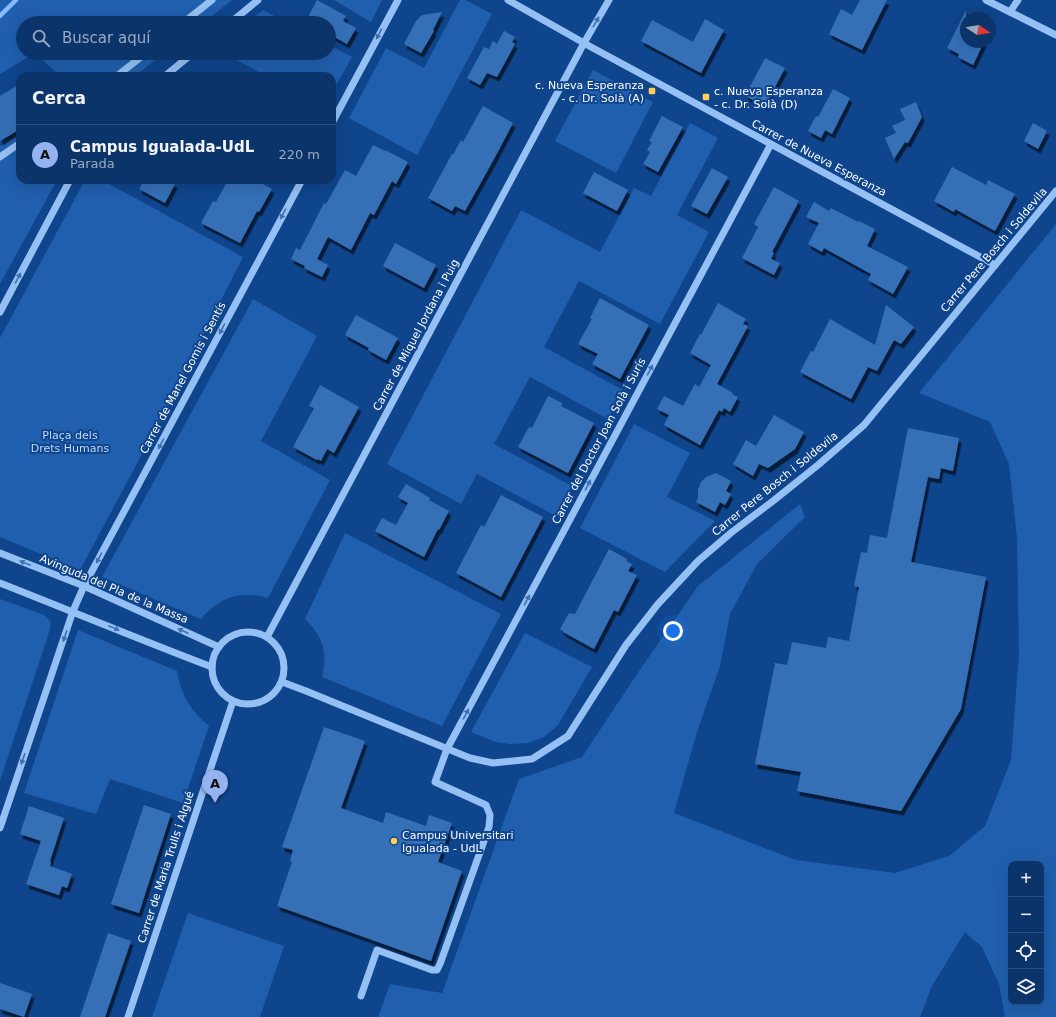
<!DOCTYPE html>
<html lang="es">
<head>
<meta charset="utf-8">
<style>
  body { margin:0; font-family:"DejaVu Sans",sans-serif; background:#193f72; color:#f1f3f6 }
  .controls { position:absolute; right:12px; bottom:12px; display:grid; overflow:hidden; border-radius:8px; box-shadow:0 4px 16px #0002 }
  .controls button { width:36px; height:36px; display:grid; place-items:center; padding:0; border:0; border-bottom:1px solid #2b4f7e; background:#0b346a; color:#f1f3f6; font:20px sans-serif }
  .compass { position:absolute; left:960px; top:12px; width:36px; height:36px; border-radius:50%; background:#0b346a; box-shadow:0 4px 16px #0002; rotate:102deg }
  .you { position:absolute; left:673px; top:631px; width:14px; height:14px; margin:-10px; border:3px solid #fff; border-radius:50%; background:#1a73e8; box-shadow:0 0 0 6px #1a73e833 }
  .badge { display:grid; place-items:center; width:26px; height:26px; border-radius:50%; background:#95b2f1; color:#111; font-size:13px; font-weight:700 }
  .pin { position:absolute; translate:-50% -33px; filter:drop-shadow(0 1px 2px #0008) }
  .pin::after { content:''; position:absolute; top:21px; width:14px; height:12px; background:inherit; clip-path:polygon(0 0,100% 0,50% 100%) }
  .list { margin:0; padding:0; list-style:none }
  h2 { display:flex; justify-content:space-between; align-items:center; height:52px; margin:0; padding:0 16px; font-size:17px }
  h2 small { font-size:13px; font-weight:400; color:#9aaac1 }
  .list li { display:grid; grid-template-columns:26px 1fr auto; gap:12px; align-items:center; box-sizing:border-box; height:60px; padding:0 16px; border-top:1px solid #2b4f7e }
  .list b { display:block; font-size:15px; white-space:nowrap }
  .list p { margin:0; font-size:13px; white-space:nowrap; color:#9aaac1 }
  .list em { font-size:13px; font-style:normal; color:#9aaac1 }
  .icon { flex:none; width:22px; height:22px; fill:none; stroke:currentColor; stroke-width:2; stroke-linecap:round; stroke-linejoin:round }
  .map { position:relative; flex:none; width:1056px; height:1017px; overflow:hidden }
  .search { position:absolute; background:#0b346a; box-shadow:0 4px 16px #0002; left:16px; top:16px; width:320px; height:44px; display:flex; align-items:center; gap:10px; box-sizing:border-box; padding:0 14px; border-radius:22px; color:#9aaac1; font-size:15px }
  .panel { position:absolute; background:#0b346a; box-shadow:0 4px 16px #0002; left:16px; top:72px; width:320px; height:112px; border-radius:12px }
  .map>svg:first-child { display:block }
  .green { fill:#205fad; fill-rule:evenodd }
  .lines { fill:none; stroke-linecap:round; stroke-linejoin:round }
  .stream { stroke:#86bbf7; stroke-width:4.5 }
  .building { fill:#3670b7; filter:url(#shadow) }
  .minor { stroke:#95c0f3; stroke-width:7 }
  .oneway { fill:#3e70b1 }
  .poi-dot { fill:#ffcf58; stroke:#0f458d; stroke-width:1.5 }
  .labels { text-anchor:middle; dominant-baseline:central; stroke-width:4; stroke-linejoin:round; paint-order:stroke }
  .poi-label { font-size:11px; fill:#fff; stroke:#0f458d; text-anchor:start }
  .street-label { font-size:11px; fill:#fff; stroke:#0f458d }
  .park-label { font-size:11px; fill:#bddafe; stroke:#0f458d }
</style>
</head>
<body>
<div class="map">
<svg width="1056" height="1017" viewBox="0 0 1056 1017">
  <defs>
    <filter id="shadow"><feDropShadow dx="2.5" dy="4.5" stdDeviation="0" flood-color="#0009"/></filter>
  </defs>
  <rect width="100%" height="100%" fill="#0f458d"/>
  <!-- green -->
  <g class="green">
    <polygon points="0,0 232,0 203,23 23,23 23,53 164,53 135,76 60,76 35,53 0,74"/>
    <polygon points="334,0 382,0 371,22"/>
    <polygon points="460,0 465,0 492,14 417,155 349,118 386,48 424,68"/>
    <polygon points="263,10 288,23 247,23"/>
    <polygon points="329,45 352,57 332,92 332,76 266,76 224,53 329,53"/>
    <polygon points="593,70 653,102 616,173 555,141"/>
    <polygon points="690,123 718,138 677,215 709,232 660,324 579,281 544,347 623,390 608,419 530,377 494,444 572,486 556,516 477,474 461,504 387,464 521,210 600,252 634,188 651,196"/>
    <polygon points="20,133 20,180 57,180 0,284 0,146"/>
    <polygon points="85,180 102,180 243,257 164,413 80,570 0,537 0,338"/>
    <path d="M1056,224V1017H1005L999,984L982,947L965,932L932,986L920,1017H378L390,984L442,993L519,779L582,757L635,677L698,586L800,504L805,517L757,564L730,614L720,666L697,732L674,813L796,860L895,873L949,856L985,826L1011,760L1019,653L1017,538L1009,464L990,422L919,393ZM1011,864H1041V1002H1011Z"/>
    <path d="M253,299L317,336L261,441L330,480L268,598C241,590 219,597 201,619L102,577Z"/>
    <polygon points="634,424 690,453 667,497 715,521 665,572 580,528"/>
    <path d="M345,533L501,614L442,726L322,677C328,653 323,636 305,619Z"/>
    <polygon points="0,599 44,615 51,622 49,632 0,781"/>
    <path d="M78,630L177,671C180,693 191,712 209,726L183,803L110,779L96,814L24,793Z"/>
    <polygon points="525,633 592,667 558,725 544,737 528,743 510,744 496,742 471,732"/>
    <polygon points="188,913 284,946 260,1017 152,1017"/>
  </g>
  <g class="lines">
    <!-- stream -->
    <polyline class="stream" points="0,16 16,0"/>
  </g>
  <!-- building -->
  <g class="building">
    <polygon points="317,0 346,16 343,21 356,28 347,44 329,34 329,23 305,23"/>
    <polygon points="860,0 887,0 862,50 829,34 841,9 852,15"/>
    <polygon points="966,10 966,42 984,42 973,65 958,57 959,54 947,48"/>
    <polygon points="442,12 433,30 434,31 421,53 404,44 416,21 421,16 423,15"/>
    <polygon points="705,19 724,30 701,73 641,41 652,20 693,42"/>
    <polygon points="504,31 515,37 512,42 515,44 497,77 487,73 480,85 467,78 484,47 489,49 493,41 497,44"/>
    <polygon points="765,58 785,68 765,106 745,96"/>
    <polygon points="20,84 20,129 0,141 0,96"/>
    <polygon points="833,89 850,98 832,134 825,130 821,138 808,131 816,116 818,117"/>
    <polygon points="916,102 922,117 908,143 905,142 894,159 885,138 896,133 892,126 905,120 900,109"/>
    <polygon points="483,106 513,123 494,159 465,211 455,206 452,211 428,198 452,154 453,155 461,140 463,142"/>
    <polygon points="662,116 683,127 658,172 643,164 650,152 647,150 652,142 649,141"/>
    <polygon points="1033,123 1047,131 1038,149 1024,141"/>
    <polygon points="373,145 385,151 385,150 408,162 396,184 392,181 374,215 370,213 351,250 328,237 317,259 328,265 322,277 304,268 305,266 291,259 296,248 300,250 324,203 326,204 345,170 356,176"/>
    <polygon points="952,167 986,185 988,180 1015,194 995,231 955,209 954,212 934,201"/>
    <polygon points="712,168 728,177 707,214 691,206"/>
    <polygon points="594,172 628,190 617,211 583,193"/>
    <polygon points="144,180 168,180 175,184 165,203 139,189"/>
    <polygon points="228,180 256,180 272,189 259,212 257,211 240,243 201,223 213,201 216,202"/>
    <polygon points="774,187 799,201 772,252 774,253 771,259 780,263 774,275 742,258 758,227 754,224"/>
    <polygon points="814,202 829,211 831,208 858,222 859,221 875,229 867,246 908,267 893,294 868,280 871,274 824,248 822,252 808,244 819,223 806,217"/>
    <polygon points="395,243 436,265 424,288 383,266"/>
    <polygon points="600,298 649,325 620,379 592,364 598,354 578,344 592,319 590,318"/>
    <polygon points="718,303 746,319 743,324 748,326 717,384 733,393 732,394 738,397 730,412 724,408 722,412 719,410 700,445 664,425 669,415 657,409 664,396 683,406 695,384 699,387 711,365 690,353 700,334 701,335"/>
    <polygon points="886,305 914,327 901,344 894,340 877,371 868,367 851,399 800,372 811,351 813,352 830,319 875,345"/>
    <polygon points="356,315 398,338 386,360 368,350 369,348 345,335"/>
    <polygon points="320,385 359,407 334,453 327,449 321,461 318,459 317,460 293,447 314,408 309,406"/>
    <polygon points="548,396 562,403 561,406 594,423 568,473 518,447 529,427 532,428"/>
    <polygon points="774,415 804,432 795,449 768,468 759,464 753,476 733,464 746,440 756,446"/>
    <polygon points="908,428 959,438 953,471 941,468 939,479 928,477 911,562 986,577 961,709 901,811 797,791 801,772 755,764 775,663 787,665 792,642 826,648 828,637 849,641 859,587 854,586 861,552 867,553 870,535 887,538"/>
    <polygon points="716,473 731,481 726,491 731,494 725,505 720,502 715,512 696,502 698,498 698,490 701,482 706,477"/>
    <polygon points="406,484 430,498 429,500 449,511 439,530 438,529 424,557 375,531 382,518 396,525 408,503 398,497"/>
    <polygon points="501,495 543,517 501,597 456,573 481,525 484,527"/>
    <polygon points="609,549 627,559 626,561 632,564 628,571 637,575 618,612 614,610 594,649 563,632 563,631 560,629 569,613 575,614"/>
    <polygon points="324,727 365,741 341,808 383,823 386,812 426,826 429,815 452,823 438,862 462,871 431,961 277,906 292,862 290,861 293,850 282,847"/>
    <polygon points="144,805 171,814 139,913 111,904"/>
    <polygon points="29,806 64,818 50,861 51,862 50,866 72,874 67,888 62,886 59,895 26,884 41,841 20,834"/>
    <polygon points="108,933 131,941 105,1017 80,1017"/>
    <polygon points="0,983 32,994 24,1017 0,1009"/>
  </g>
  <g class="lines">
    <!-- minor -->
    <g class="minor">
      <polyline points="508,0 591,47 995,265"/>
      <polyline points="986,0 1056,35"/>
      <polyline points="1010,12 1018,0"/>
      <polyline points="183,23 212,0"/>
      <polyline points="230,23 258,0"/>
      <polyline points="117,76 146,53"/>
      <polyline points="165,76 193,53"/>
      <polyline points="332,123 398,0"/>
      <polyline points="0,157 20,143"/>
      <polyline points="0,312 70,180"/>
      <polyline points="0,553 84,586 219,647"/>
      <path d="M0,583C71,611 141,640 212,667"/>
      <circle cx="248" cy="668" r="36"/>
      <polyline points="267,637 584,43 609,0"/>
      <polyline points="282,682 306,691 470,758 493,763 532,759 568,736 626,645 658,604 698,561 732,532 773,501 818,465 864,425 1056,191"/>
      <polyline points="0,828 73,611 84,586 302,180"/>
      <polyline points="361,996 377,950 432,970 437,970 440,964 489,827 490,815 486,805 435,782 447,749 771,144"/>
      <polyline points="128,1017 233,701"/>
    </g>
  </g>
  <!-- one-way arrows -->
  <defs><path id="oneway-solid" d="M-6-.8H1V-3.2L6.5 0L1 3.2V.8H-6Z"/></defs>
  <g class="oneway">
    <use href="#oneway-solid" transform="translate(596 22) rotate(-60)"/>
    <use href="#oneway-solid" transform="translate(379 34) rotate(118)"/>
    <use href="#oneway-solid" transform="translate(283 214) rotate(118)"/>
    <use href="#oneway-solid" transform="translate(18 278) rotate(-62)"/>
    <use href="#oneway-solid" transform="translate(222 329) rotate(118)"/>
    <use href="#oneway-solid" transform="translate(650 370) rotate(-62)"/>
    <use href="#oneway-solid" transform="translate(161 444) rotate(118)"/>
    <use href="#oneway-solid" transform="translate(588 485) rotate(-62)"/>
    <use href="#oneway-solid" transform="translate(99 558) rotate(118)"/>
    <use href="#oneway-solid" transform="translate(25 563) rotate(-158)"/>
    <use href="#oneway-solid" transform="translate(527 600) rotate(-62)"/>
    <use href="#oneway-solid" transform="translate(114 628) rotate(22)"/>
    <use href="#oneway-solid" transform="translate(183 631) rotate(-156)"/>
    <use href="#oneway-solid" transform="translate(65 636) rotate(109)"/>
    <use href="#oneway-solid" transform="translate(466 714) rotate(-62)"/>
    <use href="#oneway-solid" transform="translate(23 759) rotate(109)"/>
  </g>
  <!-- markers -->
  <g class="poi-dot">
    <rect x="648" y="87" width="8" height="8" rx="2"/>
    <rect x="702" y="93" width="8" height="8" rx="2"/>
    <circle cx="394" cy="841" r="4"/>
  </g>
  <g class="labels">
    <!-- poi labels -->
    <g class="poi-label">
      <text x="644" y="85" text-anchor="end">c. Nueva Esperanza<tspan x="644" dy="13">- c. Dr. Solà (A)</tspan></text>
      <text x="714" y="91">c. Nueva Esperanza<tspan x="714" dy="13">- c. Dr. Solà (D)</tspan></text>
      <text x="402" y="835">Campus Universitari<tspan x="402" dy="13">Igualada - UdL</tspan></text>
    </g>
    <!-- street labels -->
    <g class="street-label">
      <text transform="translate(819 158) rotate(28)">Carrer de Nueva Esperanza</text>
      <text transform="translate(994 250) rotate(-50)">Carrer Pere Bosch i Soldevila</text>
      <text transform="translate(416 335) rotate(-62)">Carrer de Miquel Jordana i Puig</text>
      <text transform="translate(183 378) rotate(-62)">Carrer de Manel Gomis i Sentís</text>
      <text transform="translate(599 441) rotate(-62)">Carrer del Doctor Joan Solà i Surís</text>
      <text transform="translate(775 484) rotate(-39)">Carrer Pere Bosch i Soldevila</text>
      <text transform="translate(114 589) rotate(23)">Avinguda del Pla de la Massa</text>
      <text transform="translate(166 867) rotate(-72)">Carrer de Maria Trulls i Algué</text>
    </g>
    <!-- park labels -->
    <g class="park-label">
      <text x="70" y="435">Plaça dels<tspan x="70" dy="13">Drets Humans</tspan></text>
    </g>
  </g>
</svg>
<div class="controls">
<button>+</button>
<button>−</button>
<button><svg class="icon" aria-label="locate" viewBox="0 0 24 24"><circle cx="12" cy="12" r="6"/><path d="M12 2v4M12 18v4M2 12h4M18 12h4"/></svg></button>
<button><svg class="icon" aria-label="layers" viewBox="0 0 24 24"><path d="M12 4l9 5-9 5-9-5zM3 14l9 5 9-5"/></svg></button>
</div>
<svg class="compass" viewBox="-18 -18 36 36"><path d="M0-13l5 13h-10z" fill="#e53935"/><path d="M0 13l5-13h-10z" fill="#9aaac1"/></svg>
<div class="you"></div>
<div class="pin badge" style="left:215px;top:803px">A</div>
<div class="search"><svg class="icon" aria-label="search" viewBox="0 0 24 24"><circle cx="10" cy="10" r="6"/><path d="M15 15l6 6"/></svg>Buscar aquí</div>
<section class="panel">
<h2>Cerca<small></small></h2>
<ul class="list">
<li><span class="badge">A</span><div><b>Campus Igualada-UdL</b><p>Parada</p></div><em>220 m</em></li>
</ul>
</section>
</div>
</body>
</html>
